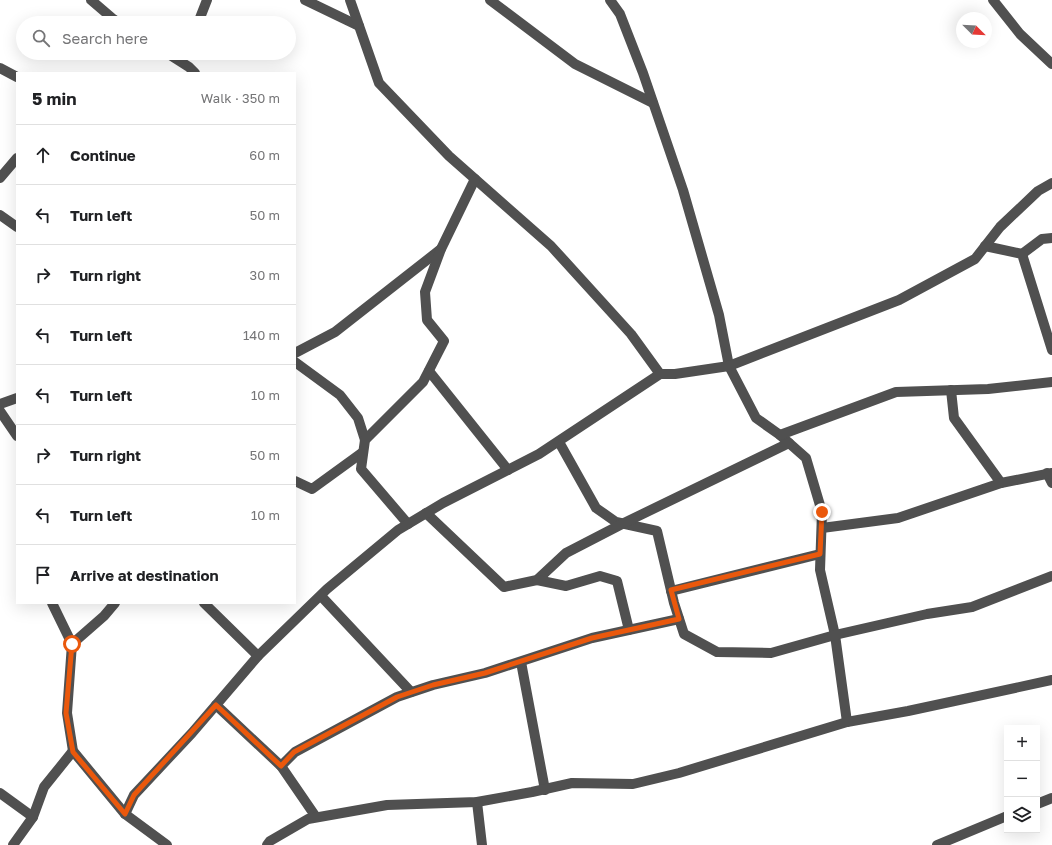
<!DOCTYPE html>
<html lang="en">
<head>
<meta charset="utf-8">
<style>
  body { margin:0; font-family:"Golos Text",sans-serif; background:#f6f6f6; color:#202124 }
  .controls { position:absolute; right:12px; bottom:12px; display:grid; overflow:hidden; border-radius:0px; box-shadow:0 4px 16px #0002 }
  .controls button { width:36px; height:36px; display:grid; place-items:center; padding:0; border:0; border-bottom:1px solid #e0e0e0; background:#fff; color:#202124; font:20px sans-serif }
  .compass { position:absolute; left:956px; top:12px; width:36px; height:36px; border-radius:50%; background:#fff; box-shadow:0 4px 16px #0002; rotate:114deg }
  .stop { position:absolute; width:12px; height:12px; margin:-9px; border:3px solid #ea580c; border-radius:50%; background:#fff }
  .stop.end { background:#ea580c; border-color:#fff; box-shadow:0 1px 4px #0008 }
  .list { margin:0; padding:0; list-style:none }
  h2 { display:flex; justify-content:space-between; align-items:center; height:52px; margin:0; padding:0 16px; font-size:17px }
  h2 small { font-size:13px; font-weight:400; color:#757577 }
  .list li { display:grid; grid-template-columns:26px 1fr auto; gap:12px; align-items:center; box-sizing:border-box; height:60px; padding:0 16px; border-top:1px solid #e0e0e0 }
  .list b { display:block; font-size:15px; white-space:nowrap }
  .list em { font-size:13px; font-style:normal; color:#757577 }
  .icon { flex:none; width:22px; height:22px; fill:none; stroke:currentColor; stroke-width:2; stroke-linecap:round; stroke-linejoin:round }
  .map { position:relative; flex:none; width:1052px; height:845px; overflow:hidden }
  .search { position:absolute; background:#fff; box-shadow:0 4px 16px #0002; left:16px; top:16px; width:280px; height:44px; display:flex; align-items:center; gap:10px; box-sizing:border-box; padding:0 14px; border-radius:22px; color:#757577; font-size:15px }
  .panel { position:absolute; background:#fff; box-shadow:0 4px 16px #0002; left:16px; top:72px; width:280px; height:532px; border-radius:0px }
  .map>svg:first-child { display:block }
  .lines { fill:none; stroke-linecap:round; stroke-linejoin:round }
  .minor { stroke:#505050; stroke-width:10 }
  .route { stroke:#ea580c; stroke-width:5 }
</style>
</head>
<body>
<div class="map">
<svg width="1052" height="845" viewBox="0 0 1052 845">
  <rect width="100%" height="100%" fill="#fff"/>
  <g class="lines">
    <!-- minor -->
    <g class="minor">
      <polyline points="91,0 112,18 119,23"/>
      <polyline points="305,0 359,26"/>
      <polyline points="350,0 379,83 449,156 551,246 631,334 660,374"/>
      <polyline points="490,0 575,64 653,103"/>
      <polyline points="610,0 620,14 643,73 683,190 719,315 729,366 756,418 780,435 806,458 822,512 820,570 835,635 847,722"/>
      <polyline points="993,0 1020,34 1052,64"/>
      <polyline points="198,23 207,0"/>
      <polyline points="167,53 189,67 195,73"/>
      <polyline points="0,68 17,77"/>
      <polyline points="0,178 17,158"/>
      <polyline points="0,215 17,227"/>
      <polyline points="985,246 1022,254 1052,350"/>
      <polyline points="1022,254 1042,239 1052,238"/>
      <polyline points="295,353 335,332 441,249"/>
      <polyline points="295,362 340,395 358,418 365,440"/>
      <polyline points="429,371 508,470"/>
      <polyline points="951,390 954,418 1001,483"/>
      <polyline points="0,404 17,398"/>
      <polyline points="0,411 17,436"/>
      <polyline points="780,435 896,392 988,389 1052,382"/>
      <polyline points="559,442 596,508 616,522 657,531 674,603 684,634 717,652 771,653 835,635 927,614 972,607 1052,576"/>
      <polyline points="1047,473 1052,483"/>
      <polyline points="295,481 312,489 363,452"/>
      <polyline points="426,513 504,587 537,580 566,553 624,523 789,443"/>
      <polyline points="408,524 361,469 365,440 423,382 444,341 427,320 425,292 441,249 475,179"/>
      <polyline points="822,528 898,518 1001,483 1052,473"/>
      <polyline points="537,580 566,586 600,576 617,581 629,630"/>
      <polyline points="671,591 820,554"/>
      <polyline points="321,596 411,692"/>
      <polyline points="52,603 72,644 67,713 73,751 125,814 167,845"/>
      <polyline points="204,603 258,656"/>
      <polyline points="72,644 104,616 115,603"/>
      <polyline points="521,662 545,790"/>
      <polyline points="216,705 281,766 316,817"/>
      <polyline points="281,766 295,752 397,697 433,685 485,673 592,638 679,619"/>
      <polyline points="0,793 33,817"/>
      <polyline points="477,802 482,845"/>
      <polyline points="1037,804 1052,798"/>
      <polyline points="125,814 134,795 192,733 258,656 327,589 398,530 443,503 539,454 660,374 675,374 729,366 899,300 975,259 1000,227 1038,191 1052,183"/>
      <polyline points="13,845 33,817 44,787 73,751"/>
      <polyline points="267,845 270,841 308,819 387,805 477,802 532,792 572,783 633,784 679,773 847,722 908,711 1052,680"/>
      <polyline points="937,845 1007,816"/>
    </g>
  </g>
  <g class="lines">
    <!-- route -->
    <polyline class="route" points="72,644 66,713 73,752 125,814 134,795 216,705 281,766 294,752 397,697 433,685 485,673 592,638 679,619 671,590 820,554 822,512"/>
  </g>
</svg>
<div class="controls">
<button>+</button>
<button>−</button>
<button><svg class="icon" aria-label="layers" viewBox="0 0 24 24"><path d="M12 4l9 5-9 5-9-5zM3 14l9 5 9-5"/></svg></button>
</div>
<svg class="compass" viewBox="-18 -18 36 36"><path d="M0-13l5 13h-10z" fill="#e53935"/><path d="M0 13l5-13h-10z" fill="#757577"/></svg>
<div class="stop" style="left:72px;top:644px"></div>
<div class="stop end" style="left:822px;top:512px"></div>
<div class="search"><svg class="icon" aria-label="search" viewBox="0 0 24 24"><circle cx="10" cy="10" r="6"/><path d="M15 15l6 6"/></svg>Search here</div>
<section class="panel">
<h2>5 min<small>Walk · 350 m</small></h2>
<ul class="list">
<li><svg class="icon" aria-label="ahead" viewBox="0 0 24 24"><path d="M12 20V5M6 11l6-6 6 6"/></svg><div><b>Continue</b></div><em>60 m</em></li>
<li><svg class="icon" aria-label="left" viewBox="0 0 24 24"><path d="M17 20v-9H6M10 6l-5 5 5 5"/></svg><div><b>Turn left</b></div><em>50 m</em></li>
<li><svg class="icon" aria-label="right" viewBox="0 0 24 24"><path d="M7 20v-9h11M14 6l5 5-5 5"/></svg><div><b>Turn right</b></div><em>30 m</em></li>
<li><svg class="icon" aria-label="left" viewBox="0 0 24 24"><path d="M17 20v-9H6M10 6l-5 5 5 5"/></svg><div><b>Turn left</b></div><em>140 m</em></li>
<li><svg class="icon" aria-label="left" viewBox="0 0 24 24"><path d="M17 20v-9H6M10 6l-5 5 5 5"/></svg><div><b>Turn left</b></div><em>10 m</em></li>
<li><svg class="icon" aria-label="right" viewBox="0 0 24 24"><path d="M7 20v-9h11M14 6l5 5-5 5"/></svg><div><b>Turn right</b></div><em>50 m</em></li>
<li><svg class="icon" aria-label="left" viewBox="0 0 24 24"><path d="M17 20v-9H6M10 6l-5 5 5 5"/></svg><div><b>Turn left</b></div><em>10 m</em></li>
<li><svg class="icon" aria-label="arrive" viewBox="0 0 24 24"><path d="M6 21V4h12l-3 4 3 4H6"/></svg><div><b>Arrive at destination</b></div></li>
</ul>
</section>
</div>
</body>
</html>
